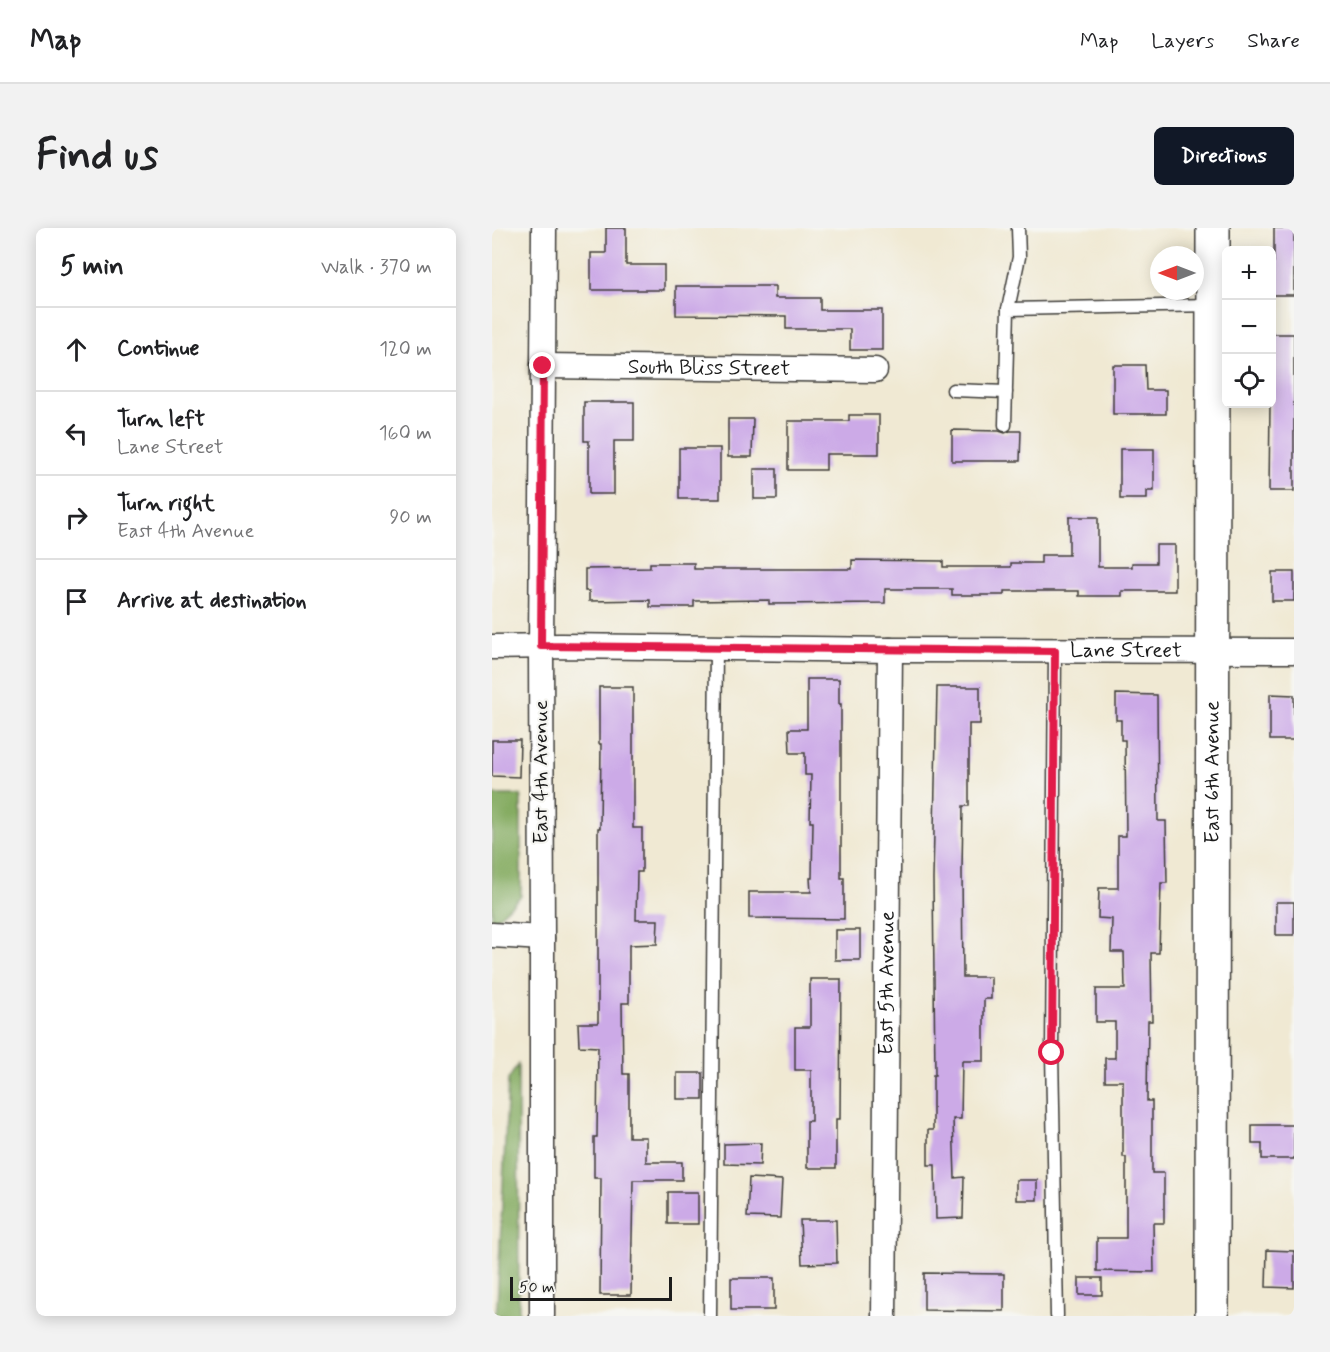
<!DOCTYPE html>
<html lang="en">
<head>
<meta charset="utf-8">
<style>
  body { margin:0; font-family:Mynerve,sans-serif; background:#f2f2f2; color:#202124 }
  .controls { position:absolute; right:18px; top:18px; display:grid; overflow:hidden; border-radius:9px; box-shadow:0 3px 15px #0003 }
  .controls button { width:54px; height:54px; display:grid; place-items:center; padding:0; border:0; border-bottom:2px solid #e0e0e0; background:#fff; color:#202124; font:30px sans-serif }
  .compass { position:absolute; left:658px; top:18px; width:54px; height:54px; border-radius:50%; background:#fff; box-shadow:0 3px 15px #0003; rotate:270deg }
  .scale { position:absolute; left:18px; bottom:15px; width:162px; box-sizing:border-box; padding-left:6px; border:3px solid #1c1c1c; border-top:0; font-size:16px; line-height:21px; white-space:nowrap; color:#1c1c1c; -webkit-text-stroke:4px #f6f6f2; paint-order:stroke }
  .stop { position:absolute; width:18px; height:18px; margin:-14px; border:4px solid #e11d48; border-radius:50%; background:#fff }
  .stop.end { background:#e11d48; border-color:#fff; box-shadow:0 2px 6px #0008 }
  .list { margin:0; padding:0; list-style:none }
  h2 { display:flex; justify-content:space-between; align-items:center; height:78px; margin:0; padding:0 24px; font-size:26px }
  h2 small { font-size:20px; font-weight:400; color:#757577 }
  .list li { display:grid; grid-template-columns:39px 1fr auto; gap:18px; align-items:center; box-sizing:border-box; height:84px; padding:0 24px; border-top:2px solid #e0e0e0 }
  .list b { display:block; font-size:22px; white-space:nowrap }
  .list p { margin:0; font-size:20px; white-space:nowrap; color:#757577 }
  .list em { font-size:20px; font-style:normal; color:#757577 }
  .icon { flex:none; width:33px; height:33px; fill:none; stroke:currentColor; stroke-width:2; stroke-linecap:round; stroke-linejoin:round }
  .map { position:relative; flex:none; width:802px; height:1088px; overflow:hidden; border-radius:9px }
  header { display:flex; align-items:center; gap:36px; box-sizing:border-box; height:84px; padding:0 30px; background:#fff; border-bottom:2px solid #e0e0e0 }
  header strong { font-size:28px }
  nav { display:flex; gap:33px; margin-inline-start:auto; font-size:21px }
  .intro { display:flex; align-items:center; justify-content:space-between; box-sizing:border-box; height:144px; padding:0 36px }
  h1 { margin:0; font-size:42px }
  .button { padding:15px 27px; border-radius:9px; background:#111827; color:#fff; font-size:21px; font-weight:700 }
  main { display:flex; gap:36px; padding:0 36px }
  aside { flex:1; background:#fff; border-radius:9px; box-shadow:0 3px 15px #0003 }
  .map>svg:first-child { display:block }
  .forest { fill:#85ac62; stroke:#50643f; stroke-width:1.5 }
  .building { fill:#ccaae7 }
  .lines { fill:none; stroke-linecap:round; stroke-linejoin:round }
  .lane-casing { stroke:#3c3b37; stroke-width:15 }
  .street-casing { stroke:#3c3b37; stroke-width:27 }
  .secondary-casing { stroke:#3c3b37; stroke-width:36 }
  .lane { stroke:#fff; stroke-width:12 }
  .street { stroke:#fff; stroke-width:24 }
  .secondary { stroke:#fff; stroke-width:33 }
  .route { stroke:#e11d48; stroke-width:8 }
  .labels { text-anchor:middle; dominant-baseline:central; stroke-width:4.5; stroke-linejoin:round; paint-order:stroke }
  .street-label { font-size:21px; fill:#1c1c1c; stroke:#f6f6f2 }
</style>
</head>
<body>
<header>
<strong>Map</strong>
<nav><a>Map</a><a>Layers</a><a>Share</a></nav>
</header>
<div class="intro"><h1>Find us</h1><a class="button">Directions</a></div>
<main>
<aside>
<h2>5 min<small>Walk · 370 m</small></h2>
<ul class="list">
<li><svg class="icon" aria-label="ahead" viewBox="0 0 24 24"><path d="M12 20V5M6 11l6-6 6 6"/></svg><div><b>Continue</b></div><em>120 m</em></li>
<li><svg class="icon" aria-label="left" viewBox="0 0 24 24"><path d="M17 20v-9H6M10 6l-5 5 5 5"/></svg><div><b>Turn left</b><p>Lane Street</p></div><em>160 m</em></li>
<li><svg class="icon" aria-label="right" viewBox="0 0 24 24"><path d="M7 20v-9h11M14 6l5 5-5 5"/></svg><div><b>Turn right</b><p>East 4th Avenue</p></div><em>90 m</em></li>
<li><svg class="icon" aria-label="arrive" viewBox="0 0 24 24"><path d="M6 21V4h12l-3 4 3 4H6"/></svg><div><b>Arrive at destination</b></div></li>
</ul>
</aside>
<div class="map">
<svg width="802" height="1088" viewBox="0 0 802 1088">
  <rect width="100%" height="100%" fill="#f6f6f2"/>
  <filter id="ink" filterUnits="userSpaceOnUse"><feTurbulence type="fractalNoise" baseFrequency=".0167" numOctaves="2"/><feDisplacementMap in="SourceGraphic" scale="12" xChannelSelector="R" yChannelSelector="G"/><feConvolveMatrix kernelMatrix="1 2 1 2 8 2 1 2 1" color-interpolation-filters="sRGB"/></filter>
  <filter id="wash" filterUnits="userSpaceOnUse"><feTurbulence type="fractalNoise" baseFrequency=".008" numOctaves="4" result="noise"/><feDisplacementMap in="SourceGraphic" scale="24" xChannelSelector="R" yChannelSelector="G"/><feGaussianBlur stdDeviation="1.35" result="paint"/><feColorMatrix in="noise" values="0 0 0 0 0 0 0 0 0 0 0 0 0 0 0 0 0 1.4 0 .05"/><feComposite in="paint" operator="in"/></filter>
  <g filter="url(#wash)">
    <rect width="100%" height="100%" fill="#f0e9d3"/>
    <!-- forest -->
    <g class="forest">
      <polygon points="0,567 29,567 29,668 0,695"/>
      <polygon points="26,836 27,1088 1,1088 5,1078 16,852"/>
    </g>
    <g id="blocks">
      <!-- building -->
      <g class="building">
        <polygon points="114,0 134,0 134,37 172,37 172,62 99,62 99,25 114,25"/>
        <polygon points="782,0 802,0 802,67 780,67 780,34 782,34"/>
        <polygon points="184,58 283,58 283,70 328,70 328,82 390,82 390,122 358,122 358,101 294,101 294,88 184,87"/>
        <polygon points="780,106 802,106 802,263 777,263 778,176 780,176"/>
        <polygon points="621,137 653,137 654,162 674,162 674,186 621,186"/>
        <polygon points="92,174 142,174 142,213 122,213 122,266 97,266 97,213 92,213"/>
        <polygon points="357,187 387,187 387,226 334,226 334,242 296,242 296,193 357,193"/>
        <polygon points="236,191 261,191 260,229 236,229"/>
        <polygon points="460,202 507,203 513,205 518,203 529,203 528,233 460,233"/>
        <rect x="187" y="220" width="41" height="51"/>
        <polygon points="628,221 662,221 662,263 655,263 655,271 628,271"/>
        <rect x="262" y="241" width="23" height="30"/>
        <polygon points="577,289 606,289 606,339 640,339 640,335 664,335 664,317 683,317 683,363 630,363 630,368 587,368 587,363 512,363 512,367 460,367 460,361 393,361 393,375 277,376 277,372 202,373 202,379 158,379 158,372 97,373 97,363 93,363 93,341 158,340 158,335 202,335 202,341 360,341 360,332 451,333 451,339 519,339 519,335 549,335 549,327 577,327"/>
        <rect x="780" y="344" width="22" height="29"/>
        <polygon points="315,451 347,451 347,476 349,476 349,650 352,650 352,691 257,690 257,664 319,664 318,650 320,650 321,594 318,594 319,547 313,547 313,525 298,525 297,501 315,501"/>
        <polygon points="107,459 141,459 141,600 150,600 150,644 145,644 144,692 166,692 165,716 137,717 137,775 130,775 131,846 137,846 137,909 154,909 154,934 190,934 190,952 141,952 139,1067 108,1067 109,950 102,950 102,909 105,909 106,819 87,818 86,795 106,795 106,600 108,600 109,516 107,516"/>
        <polygon points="445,459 488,459 488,496 477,496 477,578 471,578 470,644 471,749 499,749 499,771 492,771 492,833 470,833 469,891 461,891 463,950 472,949 471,990 444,991 443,937 436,937 436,902 441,902 441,847 443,847 441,651"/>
        <polygon points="624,466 665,467 666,593 674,593 675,655 669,655 667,725 659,725 660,793 656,793 655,873 660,873 660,945 672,945 672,995 661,995 662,1044 605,1043 605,1010 634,1010 634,929 631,929 631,853 613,853 613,830 623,830 623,794 604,794 604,761 633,761 632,724 619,724 620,691 606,690 607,660 626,660 626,608 634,608 633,512 629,512 629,492 624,492"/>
        <polygon points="778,466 802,467 802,512 778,512"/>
        <polygon points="0,512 28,512 27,549 0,548"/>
        <rect x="784" y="674" width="18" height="33"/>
        <rect x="343" y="702" width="25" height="30"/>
        <polygon points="318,751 349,751 348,891 344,891 344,940 315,940 315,893 319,893 319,842 303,842 303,799 318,799"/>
        <rect x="185" y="845" width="26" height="26"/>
        <polygon points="760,897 802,897 802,931 770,931 770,916 760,916"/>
        <polygon points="269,915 268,937 232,936 232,916"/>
        <polygon points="257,950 290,952 288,990 255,989"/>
        <rect x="524" y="952" width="21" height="20"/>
        <rect x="176" y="964" width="30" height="32"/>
        <polygon points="308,992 344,992 345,1035 310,1036"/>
        <polygon points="775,1022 802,1023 802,1060 774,1059"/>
        <polygon points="432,1045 512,1046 512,1083 432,1082"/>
        <rect x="239" y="1050" width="43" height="32"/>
        <rect x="587" y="1050" width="23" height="17"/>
      </g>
    </g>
  </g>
  <g filter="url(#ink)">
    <use href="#blocks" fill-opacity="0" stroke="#3c3b37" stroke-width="1.5"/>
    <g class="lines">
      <!-- lane casing -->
      <g class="lane-casing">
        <g id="lane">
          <polyline points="516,81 527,29 526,0"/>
          <polyline points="461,162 514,164"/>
          <polyline points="513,197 516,81 720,77"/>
          <polyline points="563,423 560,825 565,1088"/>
          <polyline points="218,1088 224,420"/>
        </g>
      </g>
      <!-- street casing -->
      <g class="street-casing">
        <g id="street">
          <path id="s1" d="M51,138L383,142"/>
          <path id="s2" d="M0,419L69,418L398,422L802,423"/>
          <polyline points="0,707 50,710"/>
          <polyline points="50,1088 50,710 49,418 52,0"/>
          <path id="s3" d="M392,1088L398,422"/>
        </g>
      </g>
      <!-- secondary casing -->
      <g class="secondary-casing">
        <g id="secondary">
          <path id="s4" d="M720,1088L721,0"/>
        </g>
      </g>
      <!-- lane -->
      <use href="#lane" class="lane"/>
      <!-- street -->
      <use href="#street" class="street"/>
      <!-- secondary -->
      <use href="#secondary" class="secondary"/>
    </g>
  </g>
  <g class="lines" filter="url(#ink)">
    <!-- route -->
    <polyline class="route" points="51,138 49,418 563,423 560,825"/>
  </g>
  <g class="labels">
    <!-- street labels -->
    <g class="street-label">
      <text stroke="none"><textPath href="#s1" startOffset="166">South Bliss Street</textPath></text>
      <text stroke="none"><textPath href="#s2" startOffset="634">Lane Street</textPath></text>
      <text transform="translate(49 544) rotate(-90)">East 4th Avenue</text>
      <text stroke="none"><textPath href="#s4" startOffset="544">East 6th Avenue</textPath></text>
      <text stroke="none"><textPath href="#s3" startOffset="333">East 5th Avenue</textPath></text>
    </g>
  </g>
</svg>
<div class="controls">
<button>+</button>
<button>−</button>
<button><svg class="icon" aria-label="locate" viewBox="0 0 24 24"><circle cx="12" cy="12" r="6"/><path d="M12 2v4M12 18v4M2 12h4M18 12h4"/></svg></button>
</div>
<svg class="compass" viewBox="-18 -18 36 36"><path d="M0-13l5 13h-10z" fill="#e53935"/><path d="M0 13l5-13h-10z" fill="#757577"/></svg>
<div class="scale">50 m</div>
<div class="stop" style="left:560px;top:825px"></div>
<div class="stop end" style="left:51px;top:138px"></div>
</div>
</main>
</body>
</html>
